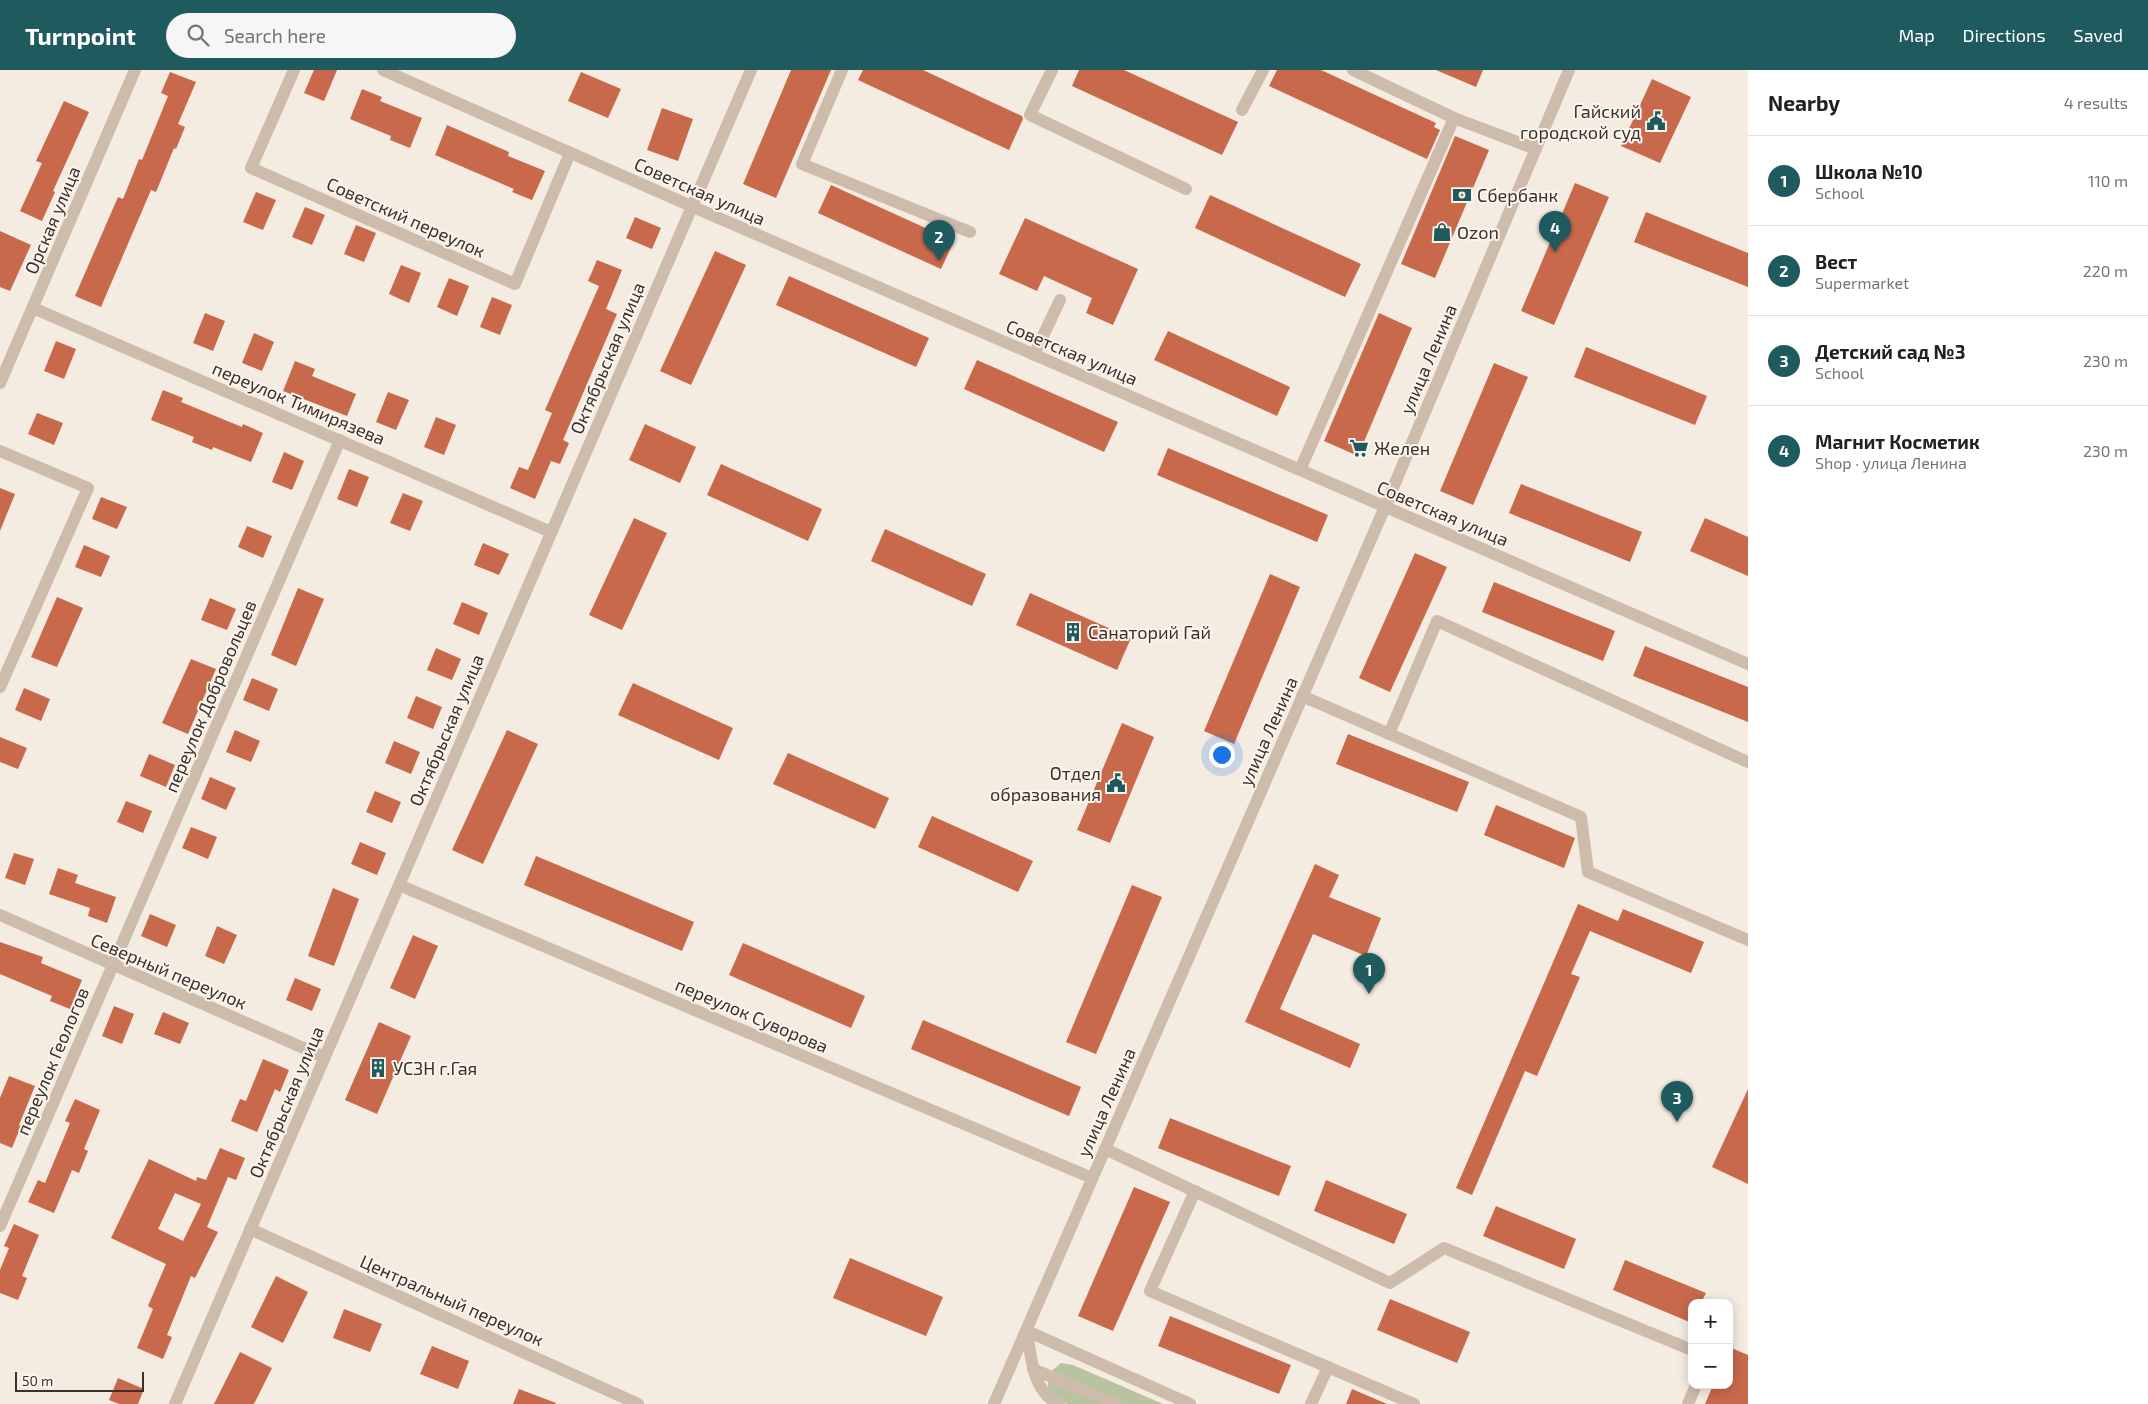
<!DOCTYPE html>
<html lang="en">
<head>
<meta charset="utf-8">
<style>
  body { margin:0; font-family:"Exo 2",sans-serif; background:#f6f6f6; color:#202124 }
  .controls { position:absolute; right:15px; bottom:15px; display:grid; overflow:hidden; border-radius:10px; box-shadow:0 2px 12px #0003 }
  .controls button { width:45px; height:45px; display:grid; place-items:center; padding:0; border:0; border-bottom:1px solid #e0e0e0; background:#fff; color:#202124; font:25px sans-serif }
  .scale { position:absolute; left:15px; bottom:12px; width:129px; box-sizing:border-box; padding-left:5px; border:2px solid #3b302b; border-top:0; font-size:14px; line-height:18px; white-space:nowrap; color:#3b302b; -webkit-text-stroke:4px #fbf5ee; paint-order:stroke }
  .you { position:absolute; left:1221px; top:684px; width:18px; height:18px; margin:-12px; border:4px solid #fff; border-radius:50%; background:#1a73e8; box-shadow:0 0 0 8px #1a73e833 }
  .badge { display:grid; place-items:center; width:32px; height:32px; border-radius:50%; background:#1f5a5e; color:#fff; font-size:16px; font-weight:700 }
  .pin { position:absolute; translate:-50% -41px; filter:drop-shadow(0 1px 2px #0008) }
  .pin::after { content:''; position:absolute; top:26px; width:18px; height:15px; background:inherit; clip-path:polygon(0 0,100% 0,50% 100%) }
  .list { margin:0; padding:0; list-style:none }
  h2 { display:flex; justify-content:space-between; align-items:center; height:65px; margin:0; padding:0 20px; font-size:21px }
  h2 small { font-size:16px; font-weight:400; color:#757577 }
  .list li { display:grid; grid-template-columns:32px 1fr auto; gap:15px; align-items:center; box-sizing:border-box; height:90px; padding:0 20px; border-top:1px solid #e0e0e0 }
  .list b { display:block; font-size:19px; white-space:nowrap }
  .list p { margin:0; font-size:16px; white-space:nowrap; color:#757577 }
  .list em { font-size:16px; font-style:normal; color:#757577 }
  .icon { flex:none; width:28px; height:28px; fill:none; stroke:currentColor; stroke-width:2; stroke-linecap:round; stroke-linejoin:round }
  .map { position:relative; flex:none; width:1748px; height:1334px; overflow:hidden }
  header { display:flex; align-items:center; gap:30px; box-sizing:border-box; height:70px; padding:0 25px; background:#1f5a5e; color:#fff }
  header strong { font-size:24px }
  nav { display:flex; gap:28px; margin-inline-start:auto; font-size:18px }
  .search { width:350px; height:45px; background:#f6f6f6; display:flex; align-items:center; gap:12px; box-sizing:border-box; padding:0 18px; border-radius:28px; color:#757577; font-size:19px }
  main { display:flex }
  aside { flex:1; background:#fff }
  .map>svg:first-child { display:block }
  .green { fill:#b8c4a0 }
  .building { fill:#c8694b; fill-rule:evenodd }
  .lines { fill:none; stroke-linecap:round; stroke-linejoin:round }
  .minor { stroke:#cdbbac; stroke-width:12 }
  .labels { text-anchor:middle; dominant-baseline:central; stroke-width:4; stroke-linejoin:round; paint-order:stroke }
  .poi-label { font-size:18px; fill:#3b302b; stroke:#fbf5ee; text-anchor:start }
  .street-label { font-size:18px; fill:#3b302b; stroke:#fbf5ee }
</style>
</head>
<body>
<header>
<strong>Turnpoint</strong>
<div class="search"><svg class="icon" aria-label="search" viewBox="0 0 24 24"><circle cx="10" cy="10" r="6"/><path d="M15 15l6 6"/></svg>Search here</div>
<nav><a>Map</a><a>Directions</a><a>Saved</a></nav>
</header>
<main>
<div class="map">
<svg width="1748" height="1334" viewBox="0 0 1748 1334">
  <rect width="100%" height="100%" fill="#f4ebe1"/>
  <!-- green -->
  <polygon class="green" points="1061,1293 1073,1295 1163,1334 1067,1334 1058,1330 1048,1319 1048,1304"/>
  <!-- building -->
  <g class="building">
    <polygon points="314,0 337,0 324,31 304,23"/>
    <polygon points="791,0 831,0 776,128 743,114"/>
    <polygon points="863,0 923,0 1022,46 1023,49 1009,80 858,10"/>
    <polygon points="1079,0 1124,0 1238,52 1222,85 1072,16"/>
    <polygon points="1277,0 1321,0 1436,53 1434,57 1440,60 1427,89 1269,16"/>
    <polygon points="1436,0 1483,0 1476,17"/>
    <polygon points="170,2 196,12 178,54 185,57 176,79 174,78 156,122 151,120 101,237 75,226 118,127 123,129 139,89 142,90 168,26 161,23"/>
    <polygon points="581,2 621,19 608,48 568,31"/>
    <polygon points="1652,9 1691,27 1660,93 1621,76"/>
    <polygon points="362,19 382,27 380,31 422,48 410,78 390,70 391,66 350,49"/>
    <polygon points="64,31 89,42 53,121 55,122 42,151 20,141 42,93 36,91"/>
    <polygon points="662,38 693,49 678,91 647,80"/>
    <polygon points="447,55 509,82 508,86 545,101 532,130 512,122 514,119 435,85"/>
    <polygon points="1455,66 1489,80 1435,208 1401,194"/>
    <polygon points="1575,113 1609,127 1554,255 1521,241"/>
    <polygon points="831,115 954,171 941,199 818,143"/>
    <polygon points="256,122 276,130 263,160 243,152"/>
    <polygon points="1210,125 1361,194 1345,227 1195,158"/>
    <polygon points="305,137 325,145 312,175 292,167"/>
    <polygon points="1646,142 1748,183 1748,217 1634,172"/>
    <polygon points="635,147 661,158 652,179 626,168"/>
    <polygon points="1025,148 1138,199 1113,255 1086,243 1092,228 1044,206 1037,221 999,204"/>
    <polygon points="356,155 376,163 364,192 344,184"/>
    <polygon points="0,161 31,175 10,221 0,217"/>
    <polygon points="715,181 746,195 691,315 660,301"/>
    <polygon points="597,190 622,200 606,239 617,244 563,370 569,373 560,394 551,391 535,429 510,418 519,397 528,400 552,343 545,340 599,216 588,211"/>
    <polygon points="401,195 421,203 409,233 389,224"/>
    <polygon points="789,206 929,268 916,297 776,235"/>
    <polygon points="449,208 469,216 457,246 437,237"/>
    <polygon points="492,227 512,235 500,265 480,257"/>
    <polygon points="205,243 225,251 213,281 193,273"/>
    <polygon points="1379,243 1412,258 1358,386 1324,371"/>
    <polygon points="1168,261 1290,317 1277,346 1154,290"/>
    <polygon points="254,263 274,272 262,301 242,293"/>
    <polygon points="56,271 76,279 64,309 44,301"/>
    <polygon points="1586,277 1707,326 1695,355 1574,307"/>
    <polygon points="977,290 1118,352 1104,382 964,319"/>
    <polygon points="295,291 315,299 312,306 356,324 347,346 283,321"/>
    <polygon points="1494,293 1528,307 1473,435 1440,421"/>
    <polygon points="163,320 183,328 181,332 242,357 243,354 263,363 251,392 213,377 212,380 192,372 194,367 151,350"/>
    <polygon points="388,322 409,330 396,360 376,352"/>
    <polygon points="37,343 63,353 54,375 28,364"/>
    <polygon points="436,347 456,355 444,385 424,377"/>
    <polygon points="645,354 696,377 680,413 629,390"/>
    <polygon points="1168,378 1328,445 1317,472 1157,405"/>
    <polygon points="284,382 304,391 292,420 272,412"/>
    <polygon points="721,394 822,439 808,471 707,425"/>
    <polygon points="349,399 369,407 357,437 337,429"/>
    <polygon points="1521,414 1642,462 1630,492 1509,443"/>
    <polygon points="0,418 15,424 0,461"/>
    <polygon points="403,423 423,431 410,461 390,453"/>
    <polygon points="101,427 127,437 117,459 92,449"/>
    <polygon points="634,448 667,463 622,560 589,545"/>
    <polygon points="1705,448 1748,467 1748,506 1690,481"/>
    <polygon points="247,456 272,466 263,488 238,477"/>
    <polygon points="885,459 986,504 972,536 871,491"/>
    <polygon points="483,473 509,484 499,505 474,495"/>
    <polygon points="84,475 110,486 101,507 75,497"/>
    <polygon points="1415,483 1447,497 1390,622 1359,608"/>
    <polygon points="1270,504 1300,517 1234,674 1204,661"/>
    <polygon points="1494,512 1615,561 1603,591 1482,542"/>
    <polygon points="298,518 324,529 296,596 271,585"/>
    <polygon points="1030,523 1131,568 1117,600 1016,555"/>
    <polygon points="57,527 83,538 57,597 31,587"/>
    <polygon points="210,528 236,539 227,560 201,550"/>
    <polygon points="462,532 488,543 479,565 453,554"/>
    <polygon points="1645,576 1748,617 1748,652 1633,606"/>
    <polygon points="436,578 461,589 452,610 427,600"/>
    <polygon points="191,589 216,599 188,664 162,653"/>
    <polygon points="252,608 278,619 269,641 243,630"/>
    <polygon points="633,613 733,658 719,690 618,645"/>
    <polygon points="24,618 50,629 41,651 15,640"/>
    <polygon points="416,626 442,637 433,659 407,648"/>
    <polygon points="1122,653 1154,667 1110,773 1077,760"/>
    <polygon points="235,660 260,671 251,692 226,682"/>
    <polygon points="507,660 538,674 483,794 452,780"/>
    <polygon points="1348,664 1469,712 1457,742 1336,694"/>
    <polygon points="0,667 27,678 18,699 0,692"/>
    <polygon points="394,671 420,682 411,704 385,693"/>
    <polygon points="788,683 889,728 875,759 773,714"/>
    <polygon points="149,684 175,695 166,717 140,706"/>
    <polygon points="210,707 236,718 226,740 201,729"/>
    <polygon points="375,721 401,732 392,753 366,742"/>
    <polygon points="126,731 152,741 143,763 117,752"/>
    <polygon points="1496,735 1575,768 1564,798 1484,765"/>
    <polygon points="932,746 1033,791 1018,822 918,777"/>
    <polygon points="191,757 217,767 208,789 182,778"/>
    <polygon points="360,772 386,783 377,805 351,794"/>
    <polygon points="14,783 34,789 25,815 5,808"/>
    <polygon points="536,786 694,852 682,881 524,815"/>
    <polygon points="1315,794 1339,805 1329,827 1381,848 1366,886 1313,864 1280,939 1360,974 1350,998 1245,952"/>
    <polygon points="58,798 78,805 75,813 116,827 107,853 88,846 90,838 49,824"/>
    <polygon points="1132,815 1162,827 1096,984 1066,972"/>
    <polygon points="333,818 359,829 334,896 308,886"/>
    <polygon points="1578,834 1618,851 1623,839 1704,872 1691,903 1590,861 1571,904 1580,907 1537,1006 1525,1001 1472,1125 1456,1118"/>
    <polygon points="150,844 176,855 167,877 141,866"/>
    <polygon points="217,856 237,865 224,894 205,886"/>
    <polygon points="413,865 438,876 415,929 390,918"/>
    <polygon points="0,872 43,887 41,893 82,910 70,939 50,931 52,926 0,904"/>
    <polygon points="743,873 865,926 851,958 729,905"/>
    <polygon points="295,908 321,919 312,941 286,930"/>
    <polygon points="114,936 134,944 122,974 102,966"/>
    <polygon points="163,942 189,953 180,974 154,964"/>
    <polygon points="923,950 1081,1017 1069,1046 911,979"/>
    <polygon points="379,952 411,966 377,1044 345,1030"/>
    <polygon points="263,989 289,1000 280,1022 275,1019 257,1062 231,1051 240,1029 246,1031"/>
    <polygon points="9,1006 35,1016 19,1055 21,1056 12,1078 0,1073 0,1028"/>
    <polygon points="1748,1019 1748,1114 1712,1097"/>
    <polygon points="75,1029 100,1040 84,1079 88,1081 79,1103 72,1100 54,1143 28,1132 38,1110 45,1113 70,1053 65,1051"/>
    <polygon points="1170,1048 1291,1096 1279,1126 1158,1078"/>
    <path d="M220,1078L245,1088L236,1110L228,1107L207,1157L218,1162L195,1208L191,1206L167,1265L172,1267L163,1289L137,1278L153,1239L148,1236L166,1194L111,1168L149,1089L196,1111L197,1107L206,1110ZM175,1123L201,1134L183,1171L158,1159Z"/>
    <polygon points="1326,1110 1407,1144 1394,1174 1314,1141"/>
    <polygon points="1134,1117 1170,1132 1113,1261 1078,1246"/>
    <polygon points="1496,1136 1576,1169 1564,1199 1483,1166"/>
    <polygon points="14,1154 39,1165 22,1206 27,1208 18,1230 0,1223 0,1200 9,1178 4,1176"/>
    <polygon points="850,1188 943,1227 926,1266 833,1228"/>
    <polygon points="1625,1190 1706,1223 1701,1233 1692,1233 1692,1253 1613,1220"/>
    <polygon points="276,1206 308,1222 283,1273 251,1257"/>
    <polygon points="1390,1229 1470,1262 1457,1293 1377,1260"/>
    <polygon points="344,1239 382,1254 370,1282 333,1268"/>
    <polygon points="1170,1246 1291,1295 1279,1324 1158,1276"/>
    <polygon points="432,1276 469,1291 458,1319 420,1304"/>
    <polygon points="1729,1277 1748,1285 1748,1334 1705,1334 1713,1315 1729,1315"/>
    <polygon points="240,1282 272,1298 254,1334 214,1334"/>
    <polygon points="118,1308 144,1319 138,1334 119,1334 109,1330"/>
    <polygon points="519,1319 556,1333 555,1334 513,1334"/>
    <polygon points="1352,1319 1387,1334 1346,1334"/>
  </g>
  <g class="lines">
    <!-- minor -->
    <g class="minor">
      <polyline points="294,0 251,98 515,214 570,83"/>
      <polyline points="383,0 691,136 1748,594"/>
      <polyline points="842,0 802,94 970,162"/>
      <polyline points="1052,0 1030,45 1186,119"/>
      <polyline points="1353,0 1454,48"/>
      <polyline points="1242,40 1263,0"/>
      <polyline points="33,238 551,462"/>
      <polyline points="1034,285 1060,230"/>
      <polyline points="0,313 135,0"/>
      <polyline points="0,381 88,418 0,617"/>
      <polyline points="1300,400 1454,48 1536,79"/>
      <polyline points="1302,626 1581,747 1588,802 1748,870"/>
      <polyline points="1389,664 1437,551 1748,692"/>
      <polyline points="399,815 1092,1108"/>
      <polyline points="0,845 324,987"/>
      <polyline points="1105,1079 1390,1213 1444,1178 1692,1280"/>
      <polyline points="1195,1121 1150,1221 1414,1334"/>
      <polyline points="0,1156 340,370"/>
      <polyline points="250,1159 638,1334"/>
      <polyline points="1027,1261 1190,1334"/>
      <path d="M1027,1261C1031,1286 1032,1322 1059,1334"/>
      <polyline points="1033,1299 1116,1334"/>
      <polyline points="175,1334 751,0"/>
      <polyline points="994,1334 1385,437 1569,0"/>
      <polyline points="1311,1334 1328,1297"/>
      <polyline points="1688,1334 1696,1315"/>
    </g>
  </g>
  <!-- icons -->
  <defs>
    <g id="civic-bare" transform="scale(1.5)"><path d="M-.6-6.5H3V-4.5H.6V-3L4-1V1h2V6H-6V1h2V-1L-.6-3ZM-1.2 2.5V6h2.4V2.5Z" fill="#1f5a5e" stroke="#fbf5ee" stroke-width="2.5" paint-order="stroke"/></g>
    <g id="bank-bare" transform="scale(1.5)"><path d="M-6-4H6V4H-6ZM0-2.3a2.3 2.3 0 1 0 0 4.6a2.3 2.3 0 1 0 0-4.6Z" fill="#1f5a5e" stroke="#fbf5ee" stroke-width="2.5" paint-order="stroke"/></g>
    <g id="shop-bare" transform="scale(1.5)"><path d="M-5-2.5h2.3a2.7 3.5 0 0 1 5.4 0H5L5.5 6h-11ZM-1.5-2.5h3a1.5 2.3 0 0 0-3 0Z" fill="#1f5a5e" stroke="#fbf5ee" stroke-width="2.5" paint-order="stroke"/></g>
    <g id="supermarket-bare" transform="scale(1.5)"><path d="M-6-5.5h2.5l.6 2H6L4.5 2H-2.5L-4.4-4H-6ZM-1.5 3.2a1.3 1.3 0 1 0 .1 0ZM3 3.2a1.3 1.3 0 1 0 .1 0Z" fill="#1f5a5e" stroke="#fbf5ee" stroke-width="2.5" paint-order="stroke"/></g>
    <g id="building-bare" transform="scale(1.5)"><path d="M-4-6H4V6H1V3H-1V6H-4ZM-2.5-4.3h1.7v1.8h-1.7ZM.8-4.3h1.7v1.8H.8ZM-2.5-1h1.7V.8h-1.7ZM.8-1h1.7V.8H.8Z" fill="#1f5a5e" stroke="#fbf5ee" stroke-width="2.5" paint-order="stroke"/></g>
  </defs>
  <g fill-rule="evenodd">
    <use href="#civic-bare" x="1656" y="51"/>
    <use href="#bank-bare" x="1462" y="125"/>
    <use href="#shop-bare" x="1442" y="162"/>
    <use href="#supermarket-bare" x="1359" y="378"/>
    <use href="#building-bare" x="1073" y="562"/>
    <use href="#civic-bare" x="1116" y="713"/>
    <use href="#building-bare" x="378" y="998"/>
  </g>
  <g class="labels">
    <!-- poi labels -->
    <g class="poi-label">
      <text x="1641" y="41" text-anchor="end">Гайский<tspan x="1641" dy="21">городской суд</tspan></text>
      <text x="1477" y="125">Сбербанк</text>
      <text x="1457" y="162">Ozon</text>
      <text x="1374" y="378">Желен</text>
      <text x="1088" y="562">Санаторий Гай</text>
      <text x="1101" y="703" text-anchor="end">Отдел<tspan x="1101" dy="21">образования</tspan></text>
      <text x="393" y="998">УСЗН г.Гая</text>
    </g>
    <!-- street labels -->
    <g class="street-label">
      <text transform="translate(700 121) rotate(24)">Советская улица</text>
      <text transform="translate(406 147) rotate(24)">Советский переулок</text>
      <text transform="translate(52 150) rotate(-67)">Орская улица</text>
      <text transform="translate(1072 282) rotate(23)">Советская улица</text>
      <text transform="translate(607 288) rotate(-67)">Октябрьская улица</text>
      <text transform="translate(1428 289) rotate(-67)">улица Ленина</text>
      <text transform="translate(299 333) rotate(23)">переулок Тимирязева</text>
      <text transform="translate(1443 443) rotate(23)">Советская улица</text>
      <text transform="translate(210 626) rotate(-67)">переулок Добровольцев</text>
      <text transform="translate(446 660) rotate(-67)">Октябрьская улица</text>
      <text transform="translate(1268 661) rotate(-66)">улица Ленина</text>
      <text transform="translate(169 901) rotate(23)">Северный переулок</text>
      <text transform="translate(752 945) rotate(23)">переулок Суворова</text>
      <text transform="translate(52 991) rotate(-67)">переулок Геологов</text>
      <text transform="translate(286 1032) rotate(-67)">Октябрьская улица</text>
      <text transform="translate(1106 1032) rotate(-66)">улица Ленина</text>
      <text transform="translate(452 1230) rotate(24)">Центральный переулок</text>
    </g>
  </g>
</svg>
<div class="controls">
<button>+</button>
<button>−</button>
</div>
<div class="scale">50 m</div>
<div class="you"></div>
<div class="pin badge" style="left:1369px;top:924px">1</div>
<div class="pin badge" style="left:939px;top:191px">2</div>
<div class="pin badge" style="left:1677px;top:1052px">3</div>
<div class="pin badge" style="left:1555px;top:182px">4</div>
</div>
<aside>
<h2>Nearby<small>4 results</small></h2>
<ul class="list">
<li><span class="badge">1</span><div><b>Школа №10</b><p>School</p></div><em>110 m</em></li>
<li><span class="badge">2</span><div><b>Вест</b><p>Supermarket</p></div><em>220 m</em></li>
<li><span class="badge">3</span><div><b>Детский сад №3</b><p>School</p></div><em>230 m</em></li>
<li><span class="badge">4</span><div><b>Магнит Косметик</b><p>Shop · улица Ленина</p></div><em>230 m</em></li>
</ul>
</aside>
</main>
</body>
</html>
